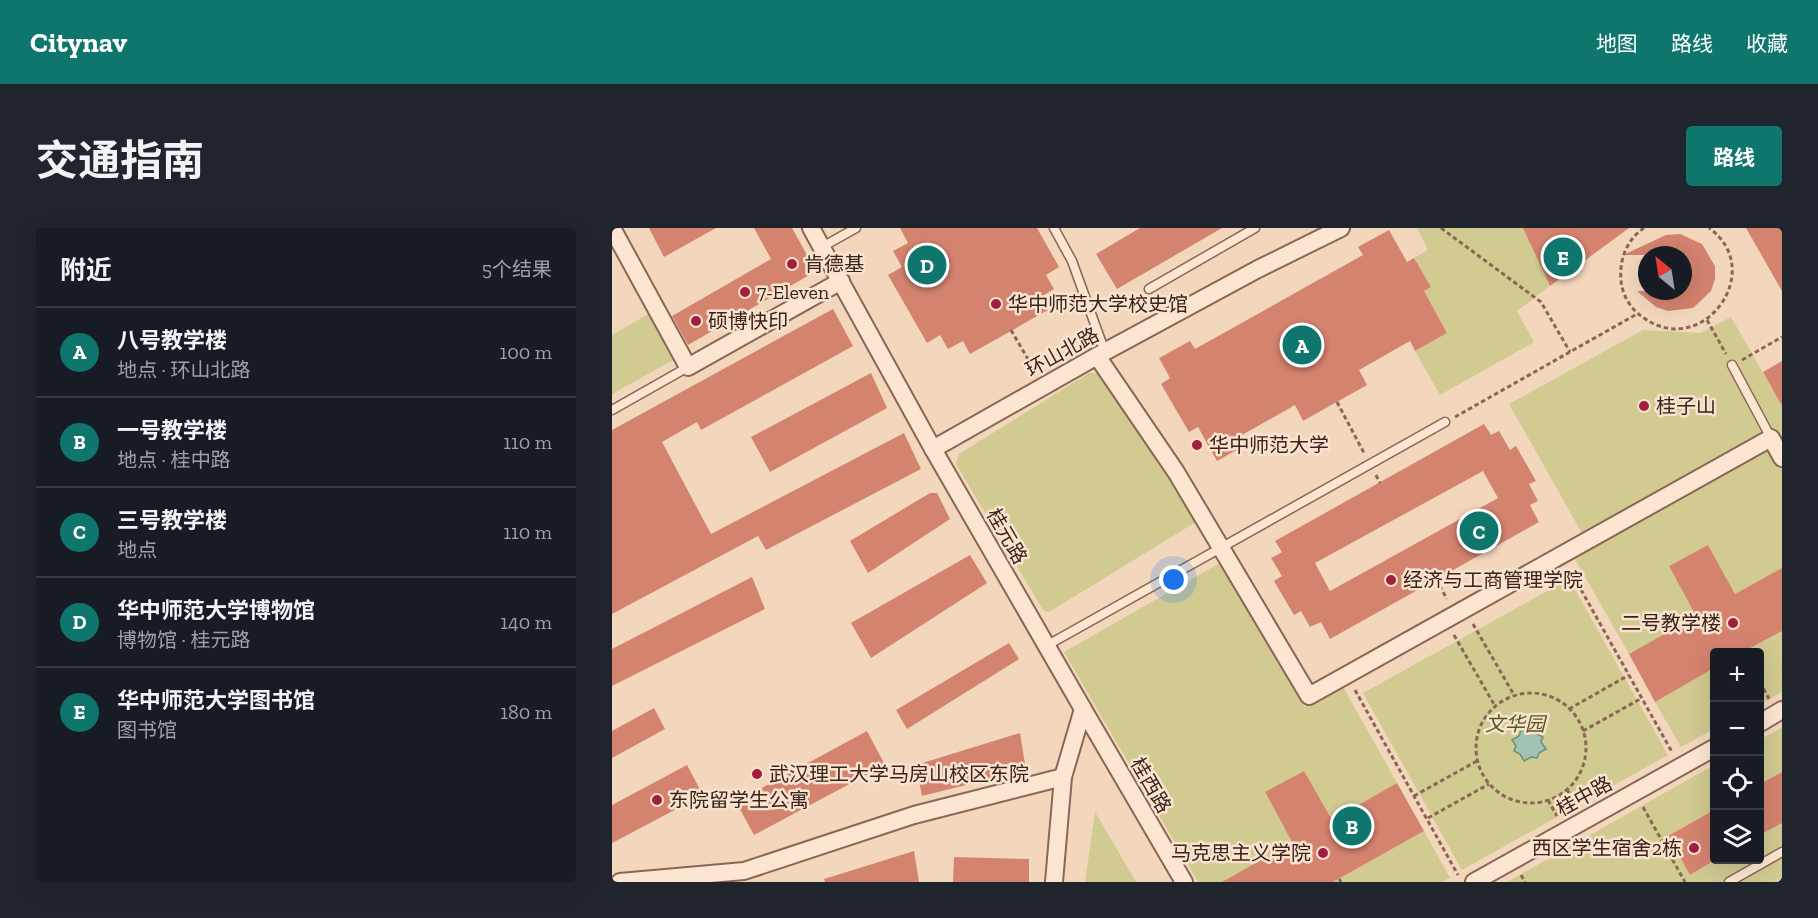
<!DOCTYPE html>
<html lang="zh">
<head>
<meta charset="utf-8">
<style>
  body { margin:0; font-family:"Zilla Slab","Noto Sans SC",serif; background:#20242c; color:#f1f3f6 }
  .controls { position:absolute; right:18px; bottom:18px; display:grid; overflow:hidden; border-radius:6px; box-shadow:0 6px 24px #0002 }
  .controls button { width:54px; height:54px; display:grid; place-items:center; padding:0; border:0; border-bottom:2px solid #363941; background:#171b24; color:#f1f3f6; font:30px sans-serif }
  .compass { position:absolute; left:1026px; top:18px; width:54px; height:54px; border-radius:50%; background:#171b24; box-shadow:0 6px 24px #0002; rotate:330deg }
  .you { position:absolute; left:562px; top:352px; width:21px; height:21px; margin:-15px; border:4px solid #fff; border-radius:50%; background:#1a73e8; box-shadow:0 0 0 9px #1a73e833 }
  .badge { display:grid; place-items:center; width:39px; height:39px; border-radius:50%; background:#0f766e; color:#fff; font-size:20px; font-weight:700 }
  .pin { position:absolute; translate:-50% -50%; border:3px solid #fff; box-shadow:0 2px 6px #0006 }
  .list { margin:0; padding:0; list-style:none }
  h2 { display:flex; justify-content:space-between; align-items:center; height:78px; margin:0; padding:0 24px; font-size:26px }
  h2 small { font-size:20px; font-weight:400; color:#9ea1a6 }
  .list li { display:grid; grid-template-columns:39px 1fr auto; gap:18px; align-items:center; box-sizing:border-box; height:90px; padding:0 24px; border-top:2px solid #363941 }
  .list b { display:block; font-size:22px; white-space:nowrap }
  .list p { margin:0; font-size:20px; white-space:nowrap; color:#9ea1a6 }
  .list em { font-size:20px; font-style:normal; color:#9ea1a6 }
  .icon { flex:none; width:33px; height:33px; fill:none; stroke:currentColor; stroke-width:2; stroke-linecap:round; stroke-linejoin:round }
  .map { position:relative; flex:none; width:1170px; height:654px; overflow:hidden; border-radius:6px }
  header { display:flex; align-items:center; gap:36px; box-sizing:border-box; height:84px; padding:0 30px; background:#0f766e; color:#fff }
  header strong { font-size:28px }
  nav { display:flex; gap:33px; margin-inline-start:auto; font-size:21px }
  .intro { display:flex; align-items:center; justify-content:space-between; box-sizing:border-box; height:144px; padding:0 36px }
  h1 { margin:0; font-size:42px }
  .button { padding:15px 27px; border-radius:6px; background:#0f766e; color:#fff; font-size:21px; font-weight:700 }
  main { display:flex; gap:36px; padding:0 36px }
  aside { flex:1; background:#171b24; border-radius:6px; box-shadow:0 6px 24px #0002 }
  .map>svg:first-child { display:block }
  .green { fill:#d1ca91 }
  .water { fill:#a1c3b2; stroke:#68927e; stroke-width:1.5 }
  .building { fill:#d4836f; fill-rule:evenodd }
  .lines { fill:none; stroke-linecap:round; stroke-linejoin:round }
  .lane-casing { stroke:#8c6655; stroke-width:11 }
  .street-casing { stroke:#8c6655; stroke-width:20 }
  .path { stroke:#8c6655; stroke-width:3; stroke-dasharray:4.5 3; stroke-linecap:butt }
  .lane { stroke:#fce6d1; stroke-width:8 }
  .street { stroke:#fce6d1; stroke-width:16 }
  .poi-dot { fill:#a11f3d; stroke:#f9e3ce; stroke-width:2 }
  .labels { text-anchor:middle; dominant-baseline:central; stroke-width:5; stroke-linejoin:round; paint-order:stroke }
  .poi-label { font-size:20px; fill:#3a231b; stroke:#f9e3ce; text-anchor:start }
  .street-label { font-size:20px; fill:#3a231b; stroke:#f9e3ce }
  .park-label { font-size:20px; font-style:italic; fill:#57581f; stroke:#f9e3ce }
</style>
</head>
<body>
<header>
<strong>Citynav</strong>
<nav><a>地图</a><a>路线</a><a>收藏</a></nav>
</header>
<div class="intro"><h1>交通指南</h1><a class="button">路线</a></div>
<main>
<aside>
<h2>附近<small>5个结果</small></h2>
<ul class="list">
<li><span class="badge">A</span><div><b>八号教学楼</b><p>地点 · 环山北路</p></div><em>100 m</em></li>
<li><span class="badge">B</span><div><b>一号教学楼</b><p>地点 · 桂中路</p></div><em>110 m</em></li>
<li><span class="badge">C</span><div><b>三号教学楼</b><p>地点</p></div><em>110 m</em></li>
<li><span class="badge">D</span><div><b>华中师范大学博物馆</b><p>博物馆 · 桂元路</p></div><em>140 m</em></li>
<li><span class="badge">E</span><div><b>华中师范大学图书馆</b><p>图书馆</p></div><em>180 m</em></li>
</ul>
</aside>
<div class="map">
<svg width="1170" height="654" viewBox="0 0 1170 654">
  <rect width="100%" height="100%" fill="#f2d7bd"/>
  <!-- green -->
  <g class="green">
    <polygon points="805,0 911,0 938,58 905,83 922,114 828,167 803,123 835,105 812,63 819,59 802,30 816,22"/>
    <polygon points="40,84 65,130 0,166 0,107"/>
    <polygon points="1119,89 1170,178 1170,340 1123,366 1096,317 1057,338 1084,388 1017,426 963,331 979,321 897,176 1031,102 1089,105"/>
    <polygon points="477,145 486,145 583,288 584,294 437,384 431,382 344,236 347,226"/>
    <polygon points="608,335 693,479 731,459 785,555 720,592 691,543 653,565 680,614 613,652 614,654 586,654 452,424"/>
    <polygon points="957,351 1056,527 850,642 751,465"/>
    <polygon points="1170,403 1170,464 1148,476 1148,424 1131,424"/>
    <polygon points="1102,440 1102,501 1069,519 1043,474"/>
    <polygon points="1170,499 1170,544 1148,556 1148,512"/>
    <polygon points="1102,537 1102,582 1056,608 1078,647 1105,632 1148,632 1148,607 1170,595 1170,650 1163,654 895,654"/>
    <polygon points="483,584 524,654 473,654"/>
    <polygon points="812,603 838,650 830,654 721,654"/>
  </g>
  <!-- water -->
  <polygon class="water" points="922,500 925,506 931,509 929,514 934,521 927,525 925,530 919,529 912,533 908,526 902,523 904,518 900,512 907,508 909,502 915,504"/>
  <!-- building -->
  <g class="building">
    <polygon points="37,0 104,0 52,29"/>
    <polygon points="142,0 180,0 199,34 199,46 76,117 60,88 159,31"/>
    <polygon points="288,0 425,0 447,39 434,47 442,61 429,69 436,82 358,126 351,113 336,121 328,107 315,115 276,47 290,39 281,23 296,15"/>
    <polygon points="528,0 610,0 505,61 484,26"/>
    <polygon points="911,0 1017,0 938,58"/>
    <polygon points="1134,0 1170,0 1170,63"/>
    <polygon points="777,2 795,34 802,30 819,59 812,63 835,105 803,123 798,113 747,142 755,157 691,193 683,177 630,207 635,216 605,233 586,199 577,204 549,156 558,150 547,130 578,113 583,121 751,27 746,19"/>
    <polygon points="1068,6 1090,16 1103,38 1103,51 1099,63 1081,80 1056,83 1044,79 1025,63 1071,63 1071,27 1011,27 1054,7"/>
    <polygon points="221,81 241,118 89,202 85,194 50,214 99,306 292,205 309,241 154,322 146,308 0,386 0,202"/>
    <polygon points="1170,133 1170,178 1151,144"/>
    <polygon points="259,145 275,180 158,244 139,209"/>
    <path d="M872,196L879,207L887,203L898,222L904,218L924,253L917,256L926,273L918,277L927,294L718,411L709,394L698,399L689,383L682,387L662,353L670,348L659,330L670,324L663,313ZM871,243L886,270L718,363L703,335Z"/>
    <polygon points="318,265 325,265 338,291 256,345 238,313"/>
    <polygon points="1096,317 1123,366 1170,340 1170,403 1131,424 1102,424 1102,440 1043,474 1017,426 1084,388 1057,338"/>
    <polygon points="358,327 375,355 259,430 239,395"/>
    <polygon points="140,349 153,381 0,458 0,421"/>
    <polygon points="397,415 407,431 295,501 284,482"/>
    <polygon points="42,480 53,501 0,530 0,503"/>
    <polygon points="255,503 273,537 142,607 124,574"/>
    <polygon points="408,505 414,542 310,568 304,537"/>
    <polygon points="75,537 91,567 0,615 0,577"/>
    <polygon points="692,543 720,592 785,555 812,603 721,654 610,654 680,614 653,564"/>
    <polygon points="1170,544 1170,595 1148,607 1148,556"/>
    <polygon points="1102,582 1102,633 1078,647 1056,608"/>
    <polygon points="302,623 307,654 213,654 212,651"/>
    <polygon points="342,629 417,631 417,654 341,654"/>
  </g>
  <g class="lines">
    <!-- lane casing -->
    <g class="lane-casing">
      <g id="lane">
        <polyline points="442,0 460,33 493,124"/>
        <polyline points="210,19 244,0"/>
        <polyline points="537,61 643,0"/>
        <polyline points="1120,137 1159,210"/>
        <polyline points="0,182 76,139"/>
        <polyline points="434,418 833,194"/>
        <polyline points="1117,654 1170,624"/>
      </g>
    </g>
    <!-- street casing -->
    <g class="street-casing">
      <g id="street">
        <polyline points="0,0 76,139 229,53"/>
        <polyline points="199,0 321,221 471,481 451,549 442,654"/>
        <polyline points="485,128 564,244 697,468 1159,210 1170,230"/>
        <polyline points="321,221 485,128 646,41 729,0"/>
        <polyline points="471,481 572,654"/>
        <polyline points="1148,495 1170,482"/>
        <polyline points="8,654 132,643 302,587 451,549"/>
        <polyline points="862,654 1102,520"/>
      </g>
    </g>
    <!-- path -->
    <g class="path">
      <polyline points="829,0 929,74 958,124"/>
      <path d="M1032,0C1015,11 1007,32 1009,52C1010,67 1019,82 1032,90C1091,132 1156,42 1097,0"/>
      <polyline points="1095,92 1114,126"/>
      <polyline points="399,102 424,145"/>
      <polyline points="1130,132 1170,109"/>
      <polyline points="725,174 752,225"/>
      <polyline points="843,189 1025,86"/>
      <polyline points="764,247 768,255"/>
      <polyline points="958,342 1060,524"/>
      <polyline points="824,351 835,371"/>
      <polyline points="861,396 902,467"/>
      <polyline points="842,407 883,478"/>
      <polyline points="1148,454 1157,471"/>
      <polyline points="743,462 846,647"/>
      <circle cx="919" cy="520" r="55"/>
      <polyline points="957,481 1017,447"/>
      <polyline points="971,503 1030,470"/>
      <polyline points="955,561 964,578"/>
      <polyline points="802,568 865,533"/>
      <polyline points="936,572 945,588"/>
      <polyline points="1031,579 1073,654"/>
      <polyline points="816,590 877,556"/>
      <polyline points="909,647 913,654"/>
      <polyline points="727,651 729,654"/>
    </g>
    <!-- lane -->
    <use href="#lane" class="lane"/>
    <!-- street -->
    <use href="#street" class="street"/>
  </g>
  <!-- markers -->
  <g class="poi-dot">
    <circle cx="180" cy="36" r="6"/>
    <circle cx="133" cy="64" r="6"/>
    <circle cx="384" cy="76" r="6"/>
    <circle cx="84" cy="93" r="6"/>
    <circle cx="1032" cy="178" r="6"/>
    <circle cx="585" cy="217" r="6"/>
    <circle cx="779" cy="352" r="6"/>
    <circle cx="1121" cy="395" r="6"/>
    <circle cx="145" cy="546" r="6"/>
    <circle cx="45" cy="572" r="6"/>
    <circle cx="1082" cy="620" r="6"/>
    <circle cx="711" cy="625" r="6"/>
  </g>
  <g class="labels">
    <!-- poi labels -->
    <g class="poi-label">
      <text x="192" y="36">肯德基</text>
      <text x="145" y="64">7-Eleven</text>
      <text x="396" y="76">华中师范大学校史馆</text>
      <text x="96" y="93">硕博快印</text>
      <text x="1044" y="178">桂子山</text>
      <text x="597" y="217">华中师范大学</text>
      <text x="791" y="352">经济与工商管理学院</text>
      <text x="1109" y="395" text-anchor="end">二号教学楼</text>
      <text x="157" y="546">武汉理工大学马房山校区东院</text>
      <text x="57" y="572">东院留学生公寓</text>
      <text x="1070" y="620" text-anchor="end">西区学生宿舍2栋</text>
      <text x="699" y="625" text-anchor="end">马克思主义学院</text>
    </g>
    <!-- street labels -->
    <g class="street-label">
      <text transform="translate(450 124) rotate(-29)">环山北路</text>
      <text transform="translate(395 308) rotate(60)">桂元路</text>
      <text transform="translate(539 557) rotate(60)">桂西路</text>
      <text transform="translate(972 568) rotate(-29)">桂中路</text>
    </g>
    <!-- park labels -->
    <g class="park-label">
      <text x="903" y="496">文华园</text>
    </g>
  </g>
</svg>
<div class="controls">
<button>+</button>
<button>−</button>
<button><svg class="icon" aria-label="locate" viewBox="0 0 24 24"><circle cx="12" cy="12" r="6"/><path d="M12 2v4M12 18v4M2 12h4M18 12h4"/></svg></button>
<button><svg class="icon" aria-label="layers" viewBox="0 0 24 24"><path d="M12 4l9 5-9 5-9-5zM3 14l9 5 9-5"/></svg></button>
</div>
<svg class="compass" viewBox="-18 -18 36 36"><path d="M0-13l5 13h-10z" fill="#e53935"/><path d="M0 13l5-13h-10z" fill="#9ea1a6"/></svg>
<div class="you"></div>
<div class="pin badge" style="left:690px;top:117px">A</div>
<div class="pin badge" style="left:740px;top:598px">B</div>
<div class="pin badge" style="left:867px;top:303px">C</div>
<div class="pin badge" style="left:315px;top:37px">D</div>
<div class="pin badge" style="left:951px;top:29px">E</div>
</div>
</main>
</body>
</html>
